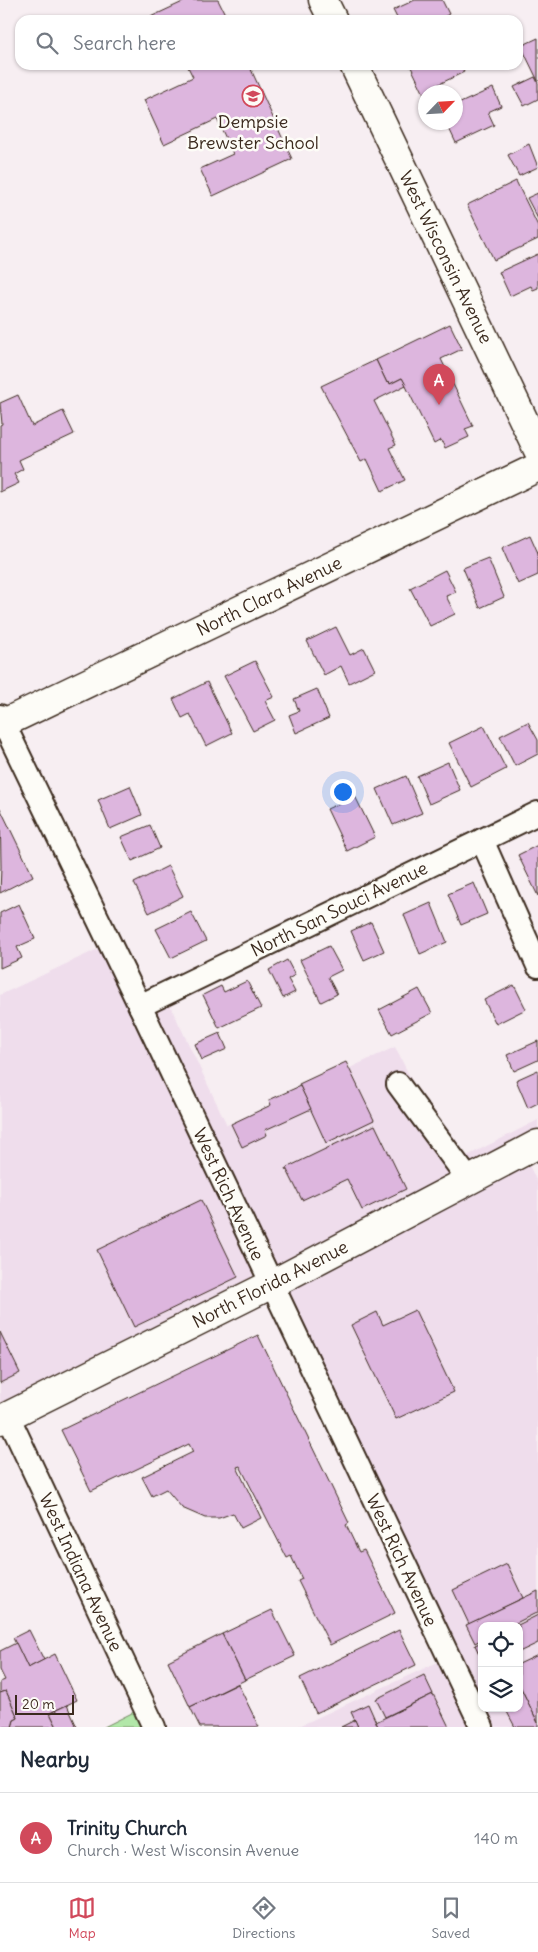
<!DOCTYPE html>
<html lang="en">
<head>
<meta charset="utf-8">
<style>
  body { margin:0; font-family:Delius,sans-serif; background:#f6f6f7; color:#1f2937 }
  .controls { position:absolute; right:15px; bottom:15px; display:grid; overflow:hidden; border-radius:10px; box-shadow:0 1px 4px #0004 }
  .controls button { width:45px; height:45px; display:grid; place-items:center; padding:0; border:0; border-bottom:1px solid #e0e1e3; background:#fff; color:#1f2937; font:25px sans-serif }
  .compass { position:absolute; left:418px; top:85px; width:45px; height:45px; border-radius:50%; background:#fff; box-shadow:0 1px 4px #0004; rotate:65deg }
  .scale { position:absolute; left:15px; bottom:12px; width:59px; box-sizing:border-box; padding-left:5px; border:2px solid #3b2a1e; border-top:0; font-size:14px; line-height:18px; white-space:nowrap; color:#3b2a1e; -webkit-text-stroke:4px #fdfcf7; paint-order:stroke }
  .you { position:absolute; left:342px; top:791px; width:18px; height:18px; margin:-12px; border:4px solid #fff; border-radius:50%; background:#1a73e8; box-shadow:0 0 0 8px #1a73e833 }
  .badge { display:grid; place-items:center; width:32px; height:32px; border-radius:50%; background:#d1495b; color:#fff; font-size:16px; font-weight:700 }
  .pin { position:absolute; translate:-50% -41px; filter:drop-shadow(0 1px 2px #0008) }
  .pin::after { content:''; position:absolute; top:26px; width:18px; height:15px; background:inherit; clip-path:polygon(0 0,100% 0,50% 100%) }
  .list { margin:0; padding:0; list-style:none }
  h2 { display:flex; justify-content:space-between; align-items:center; height:65px; margin:0; padding:0 20px; font-size:21px }
  h2 small { font-size:16px; font-weight:400; color:#747a83 }
  .list li { display:grid; grid-template-columns:32px 1fr auto; gap:15px; align-items:center; box-sizing:border-box; height:90px; padding:0 20px; border-top:1px solid #e0e1e3 }
  .list b { display:block; font-size:19px; white-space:nowrap }
  .list p { margin:0; font-size:16px; white-space:nowrap; color:#747a83 }
  .list em { font-size:16px; font-style:normal; color:#747a83 }
  .icon { flex:none; width:28px; height:28px; fill:none; stroke:currentColor; stroke-width:2; stroke-linecap:round; stroke-linejoin:round }
  .map { position:relative; flex:none; width:538px; height:1727px; overflow:hidden }
  .search { position:absolute; background:#fff; box-shadow:0 1px 4px #0004; left:15px; right:15px; top:15px; height:55px; display:flex; align-items:center; gap:12px; box-sizing:border-box; padding:0 18px; border-radius:15px; color:#747a83; font-size:19px }
  .sheet { height:155px; background:#fff }
  nav { display:flex; justify-content:space-around; align-items:center; box-sizing:border-box; height:70px; border-top:1px solid #e0e1e3; background:#fff; font-size:14px; color:#747a83 }
  nav a { display:grid; justify-items:center; gap:2px }
  nav .on { color:#d1495b }
  .map>svg:first-child { display:block }
  .built { fill:#efddec }
  .green { fill:#b2e7a9; stroke:#768864 }
  .building { fill:#ddb6de; stroke:#3b2a1e }
  .lines { fill:none; stroke-linecap:round; stroke-linejoin:round }
  .minor-casing { stroke:#3b2a1e; stroke-width:26 }
  .tertiary-casing { stroke:#3b2a1e; stroke-width:31 }
  .minor { stroke:#fdfcf7; stroke-width:22 }
  .tertiary { stroke:#fdfcf7; stroke-width:28 }
  .labels { text-anchor:middle; dominant-baseline:central; stroke-width:5; stroke-linejoin:round; paint-order:stroke }
  .poi-label { font-size:18px; fill:#3b2a1e; stroke:#fdfcf7 }
  .street-label { font-size:18px; fill:#3b2a1e; stroke:#fdfcf7 }
</style>
</head>
<body>
<div class="map">
<svg width="538" height="1727" viewBox="0 0 538 1727">
  <rect width="100%" height="100%" fill="#f7eef2"/>
  <filter id="ink" filterUnits="userSpaceOnUse"><feTurbulence type="fractalNoise" baseFrequency=".02" numOctaves="2"/><feDisplacementMap in="SourceGraphic" scale="10" xChannelSelector="R" yChannelSelector="G"/><feConvolveMatrix kernelMatrix="1 2 1 2 8 2 1 2 1" color-interpolation-filters="sRGB"/></filter>
  <g filter="url(#ink)">
    <!-- built -->
    <g class="built">
      <polygon points="100,948 257,1280 0,1409 0,995"/>
      <polygon points="169,1003 227,1125 395,1047 453,1163 538,1120 538,1133 277,1270 155,1010"/>
      <polygon points="527,1161 538,1184 538,1727 494,1727 485,1708 519,1708 519,1626 482,1626 482,1701 286,1288"/>
      <polygon points="438,1662 469,1727 297,1727"/>
    </g>
    <!-- green -->
    <polygon class="green" points="134,1712 141,1727 104,1727"/>
    <!-- building -->
    <g class="building">
      <polygon points="187,0 218,0 228,20 144,20"/>
      <polygon points="415,0 442,0 449,14 439,20 398,20 393,10"/>
      <polygon points="538,38 538,81 521,46"/>
      <polygon points="187,65 249,65 292,159 213,196 200,169 233,154 217,119 164,144 144,100 193,77"/>
      <polygon points="410,65 461,65 464,72 431,88 433,92 426,92 425,96"/>
      <polygon points="535,77 538,83 538,99 524,106 514,87"/>
      <polygon points="493,88 501,106 488,112 494,125 456,143 446,122 456,122 456,105"/>
      <polygon points="529,144 538,167 519,176 508,155"/>
      <polygon points="516,181 538,226 538,239 494,260 467,205"/>
      <polygon points="538,193 538,219 527,198"/>
      <polygon points="538,254 538,288 533,290 531,286 510,296 499,272"/>
      <polygon points="450,324 462,349 441,359 473,426 465,429 469,437 445,448 441,440 434,444 402,378 390,384 389,381 387,383 376,360"/>
      <polygon points="376,360 387,383 389,381 390,384 402,378 406,385 374,401 396,445 389,448 405,480 382,491 367,459 361,462 321,386"/>
      <polygon points="18,395 32,426 63,411 74,434 19,460 23,469 14,474 19,483 0,492 0,425 2,424 0,403"/>
      <polygon points="530,535 538,553 538,575 518,584 502,548"/>
      <polygon points="488,558 504,597 480,608 463,568"/>
      <polygon points="445,570 456,592 446,596 455,614 430,626 410,588"/>
      <polygon points="336,627 350,655 364,648 375,670 349,683 341,666 324,675 307,641"/>
      <polygon points="255,661 274,697 265,701 275,720 253,731 224,676"/>
      <polygon points="207,682 232,733 206,746 190,714 182,718 173,699"/>
      <polygon points="317,689 329,718 296,733 289,715 299,711 294,699"/>
      <polygon points="528,722 538,740 538,754 515,766 500,736"/>
      <polygon points="484,726 506,769 471,787 449,743"/>
      <polygon points="448,762 460,790 429,804 417,776"/>
      <polygon points="406,776 422,813 393,825 377,789"/>
      <polygon points="130,786 142,815 110,829 98,800"/>
      <polygon points="355,796 375,837 347,851 327,809"/>
      <polygon points="0,808 33,876 0,893 1,867"/>
      <polygon points="150,825 160,848 132,861 121,837"/>
      <polygon points="538,845 538,896 518,855"/>
      <polygon points="168,866 183,896 149,913 134,883"/>
      <polygon points="474,883 487,914 461,925 448,894"/>
      <polygon points="431,903 447,942 420,954 404,915"/>
      <polygon points="19,904 35,939 17,947 22,958 0,968 0,913"/>
      <polygon points="191,912 206,941 171,958 156,929"/>
      <polygon points="371,922 384,951 364,960 351,931"/>
      <polygon points="329,946 342,970 328,977 337,994 321,1002 300,960"/>
      <polygon points="287,960 295,975 288,979 295,992 283,998 269,970"/>
      <polygon points="247,981 261,1008 219,1028 203,995 221,986 224,992"/>
      <polygon points="514,985 526,1009 496,1024 484,1000"/>
      <polygon points="419,989 432,1013 392,1034 379,1010"/>
      <polygon points="220,1033 227,1049 202,1060 195,1044"/>
      <polygon points="538,1041 538,1060 514,1071 507,1055"/>
      <polygon points="346,1062 374,1120 326,1143 299,1084"/>
      <polygon points="538,1070 538,1103 528,1108 516,1080"/>
      <polygon points="300,1086 311,1109 265,1130 267,1135 242,1147 231,1124 271,1105 269,1100"/>
      <polygon points="375,1125 406,1189 362,1210 347,1179 302,1200 286,1168"/>
      <polygon points="201,1200 238,1277 134,1327 97,1250"/>
      <polygon points="415,1310 454,1392 396,1419 351,1325 377,1312 383,1325"/>
      <polygon points="0,1332 20,1373 0,1383"/>
      <polygon points="258,1335 349,1523 346,1525 359,1552 364,1550 395,1613 330,1645 298,1581 302,1579 291,1556 287,1558 240,1466 237,1467 261,1518 241,1528 233,1513 219,1518 205,1518 182,1508 166,1489 152,1496 142,1477 193,1452 189,1444 91,1491 61,1430"/>
      <polygon points="507,1564 523,1598 469,1624 453,1590"/>
      <polygon points="538,1591 538,1612 510,1626 482,1626 482,1639 475,1643 466,1625"/>
      <polygon points="272,1610 295,1656 245,1680 222,1634"/>
      <polygon points="538,1615 538,1643 519,1652 519,1626 516,1626"/>
      <polygon points="29,1630 44,1660 28,1668 13,1638"/>
      <polygon points="399,1630 416,1665 316,1713 300,1678"/>
      <polygon points="222,1634 245,1680 190,1707 168,1661"/>
      <polygon points="482,1642 482,1660 475,1645"/>
      <polygon points="16,1643 28,1668 55,1654 77,1700 50,1713 57,1727 12,1727 14,1720 18,1718 6,1691 0,1693 0,1682 5,1680 0,1670 0,1651"/>
      <polygon points="538,1655 538,1723 519,1684 519,1664"/>
      <polygon points="424,1675 433,1694 385,1717 376,1699"/>
      <polygon points="238,1684 259,1727 200,1727 190,1707"/>
      <polygon points="519,1684 538,1723 538,1727 515,1727 505,1708 519,1708"/>
      <polygon points="6,1691 18,1718 14,1720 12,1727 0,1727 0,1693"/>
      <polygon points="433,1694 449,1727 378,1727 376,1722"/>
      <polygon points="368,1704 376,1722 378,1727 358,1727 351,1712"/>
      <polygon points="67,1705 77,1727 57,1727 50,1713"/>
      <polygon points="355,1720 358,1727 341,1727"/>
    </g>
    <g class="lines">
      <!-- minor casing -->
      <g class="minor-casing">
        <g id="minor">
          <polyline points="0,716 140,1006 482,1727"/>
          <polyline points="482,840 538,966"/>
          <polyline points="140,1006 538,813"/>
          <polyline points="398,1084 469,1180"/>
          <polyline points="8,1416 154,1727"/>
        </g>
      </g>
      <!-- tertiary casing -->
      <g class="tertiary-casing">
        <g id="tertiary">
          <polyline points="323,0 333,20"/>
          <polyline points="354,65 538,450"/>
          <polyline points="0,725 538,467"/>
          <polyline points="0,1420 272,1284 538,1144"/>
        </g>
      </g>
      <!-- minor -->
      <use href="#minor" class="minor"/>
      <!-- tertiary -->
      <use href="#tertiary" class="tertiary"/>
    </g>
  </g>
  <!-- icons -->
  <defs>
    <g id="school-ring" transform="scale(1.125)"><circle r="9.5" fill="#fdfcf7" stroke="#d1495b" stroke-width="1.5"/><path d="M0-5L7-2L0 1L-7-2ZM-4 1L0 2.5L4 1V4Q0 6-4 4Z" fill="#d1495b"/></g>
  </defs>
  <g fill-rule="evenodd">
    <use href="#school-ring" x="253" y="96"/>
  </g>
  <g class="labels">
    <!-- poi labels -->
    <g class="poi-label">
      <text x="253" y="121">Dempsie<tspan x="253" dy="21">Brewster School</tspan></text>
    </g>
    <!-- street labels -->
    <g class="street-label">
      <text transform="translate(446 257) rotate(64)">West Wisconsin Avenue</text>
      <text transform="translate(269 596) rotate(-26)">North Clara Avenue</text>
      <text transform="translate(339 909) rotate(-26)">North San Souci Avenue</text>
      <text transform="translate(229 1194) rotate(65)">West Rich Avenue</text>
      <text transform="translate(270 1284) rotate(-27)">North Florida Avenue</text>
      <text transform="translate(402 1560) rotate(65)">West Rich Avenue</text>
      <text transform="translate(81 1572) rotate(65)">West Indiana Avenue</text>
    </g>
  </g>
</svg>
<div class="controls">
<button><svg class="icon" aria-label="locate" viewBox="0 0 24 24"><circle cx="12" cy="12" r="6"/><path d="M12 2v4M12 18v4M2 12h4M18 12h4"/></svg></button>
<button><svg class="icon" aria-label="layers" viewBox="0 0 24 24"><path d="M12 4l9 5-9 5-9-5zM3 14l9 5 9-5"/></svg></button>
</div>
<svg class="compass" viewBox="-18 -18 36 36"><path d="M0-13l5 13h-10z" fill="#e53935"/><path d="M0 13l5-13h-10z" fill="#747a83"/></svg>
<div class="scale">20 m</div>
<div class="you"></div>
<div class="pin badge" style="left:439px;top:405px">A</div>
<div class="search"><svg class="icon" aria-label="search" viewBox="0 0 24 24"><circle cx="10" cy="10" r="6"/><path d="M15 15l6 6"/></svg>Search here</div>
</div>
<section class="sheet">
<h2>Nearby<small></small></h2>
<ul class="list">
<li><span class="badge">A</span><div><b>Trinity Church</b><p>Church · West Wisconsin Avenue</p></div><em>140 m</em></li>
</ul>
</section>
<nav>
<a class="on"><svg class="icon" aria-label="map" viewBox="0 0 24 24"><path d="M3 6l6-2 6 2 6-2v14l-6 2-6-2-6 2zM9 4v14M15 6v14"/></svg>Map</a>
<a><svg class="icon" aria-label="directions" viewBox="0 0 24 24"><path d="M12 3l9 9-9 9-9-9zM9 14v-3h6M13 9l2 2-2 2"/></svg>Directions</a>
<a><svg class="icon" aria-label="saved" viewBox="0 0 24 24"><path d="M7 4h10v16l-5-4-5 4z"/></svg>Saved</a>
</nav>
</body>
</html>
